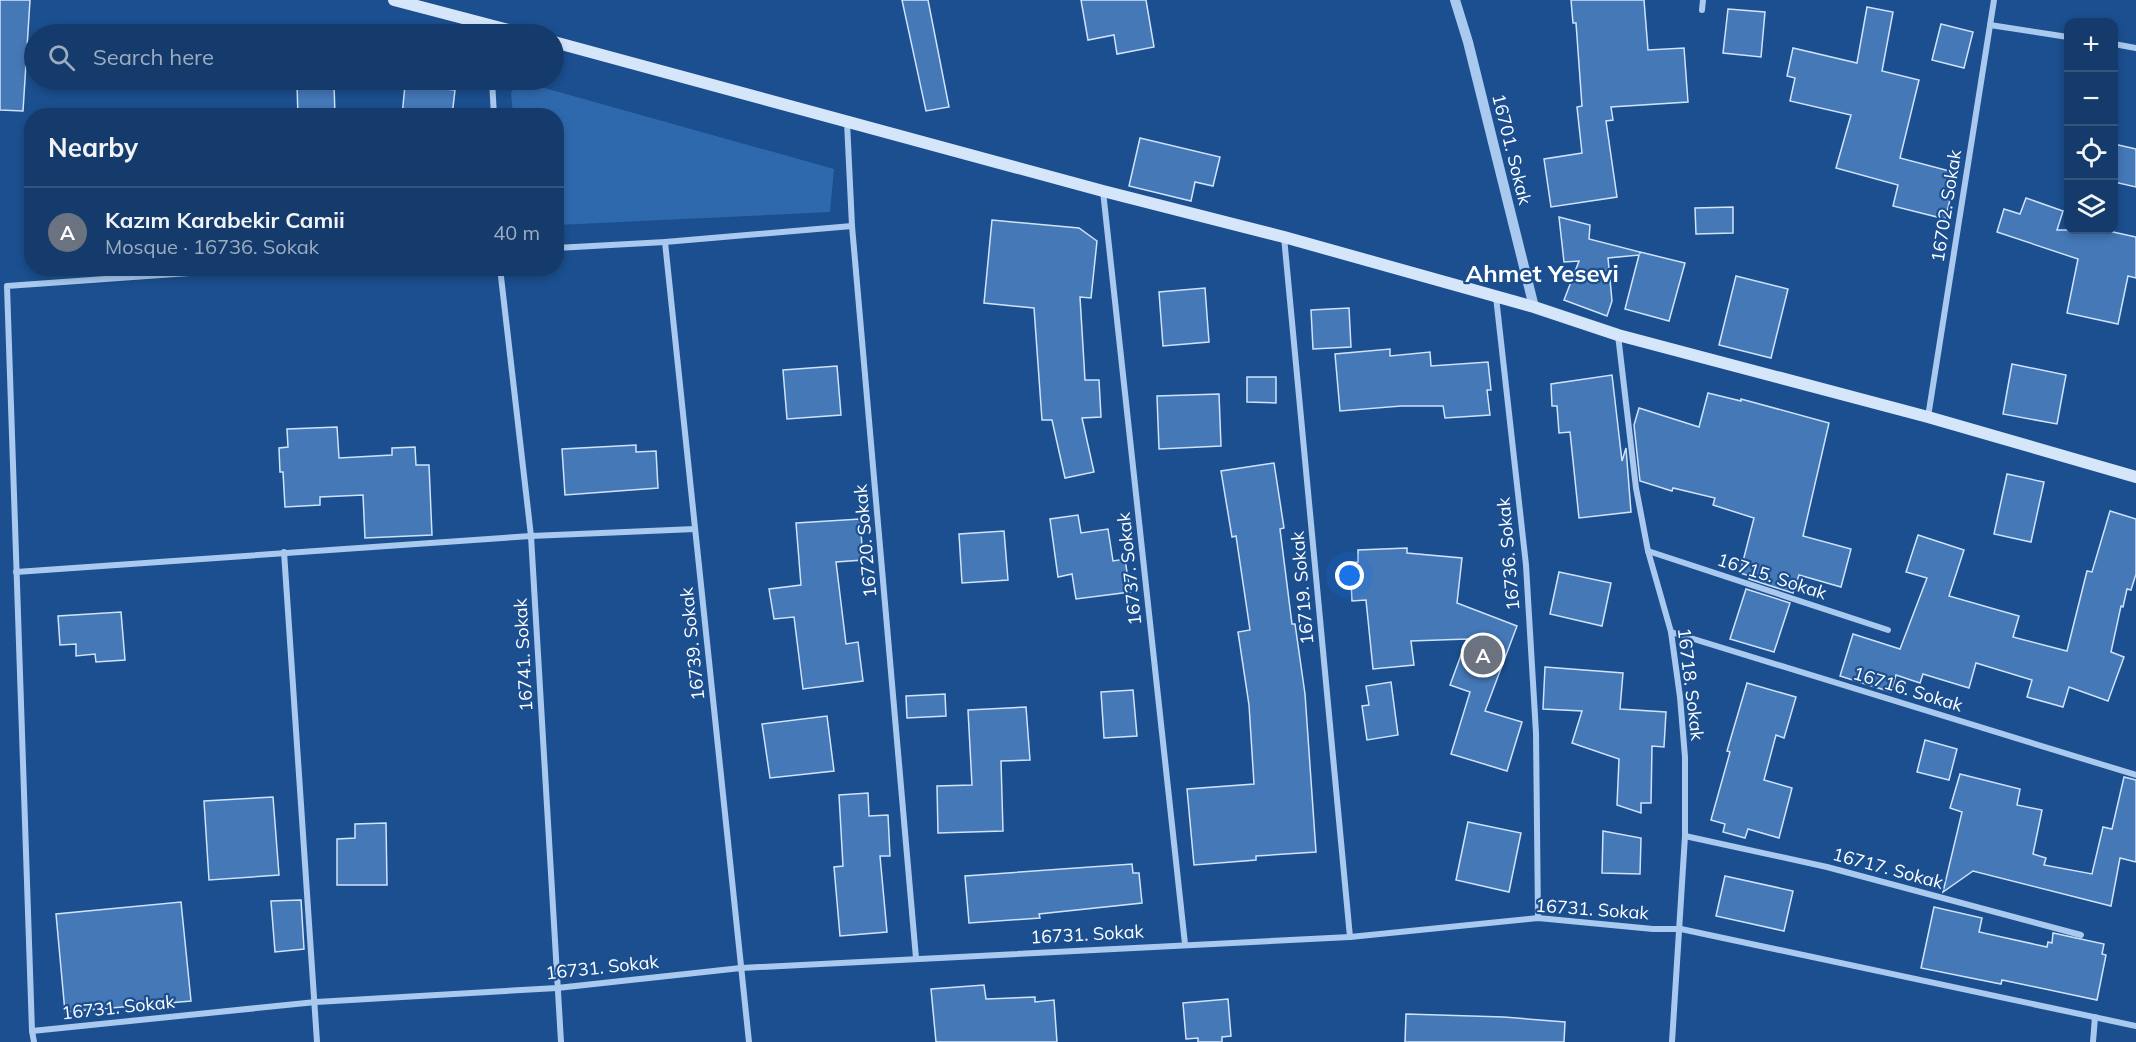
<!DOCTYPE html>
<html lang="en">
<head>
<meta charset="utf-8">
<style>
  body { margin:0; font-family:Mulish,sans-serif; background:#214673; color:#f1f3f6 }
  .controls { position:absolute; right:18px; top:18px; display:grid; overflow:hidden; border-radius:12px; box-shadow:0 3px 9px #0003 }
  .controls button { width:54px; height:54px; display:grid; place-items:center; padding:0; border:0; border-bottom:2px solid #33557e; background:#143b6b; color:#f1f3f6; font:30px sans-serif }
  .you { position:absolute; left:1350px; top:576px; width:21px; height:21px; margin:-15px; border:4px solid #fff; border-radius:50%; background:#1a73e8; box-shadow:0 0 0 9px #1a73e833 }
  .badge { display:grid; place-items:center; width:39px; height:39px; border-radius:50%; background:#ffd166; color:#fff; font-size:20px; font-weight:700 }
  .pin { position:absolute; translate:-50% -50%; border:3px solid #fff; box-shadow:0 2px 6px #0006 }
  .list { margin:0; padding:0; list-style:none }
  h2 { display:flex; justify-content:space-between; align-items:center; height:78px; margin:0; padding:0 24px; font-size:26px }
  h2 small { font-size:20px; font-weight:400; color:#9dadc1 }
  .list li { display:grid; grid-template-columns:39px 1fr auto; gap:18px; align-items:center; box-sizing:border-box; height:90px; padding:0 24px; border-top:2px solid #33557e }
  .list b { display:block; font-size:22px; white-space:nowrap }
  .list p { margin:0; font-size:20px; white-space:nowrap; color:#9dadc1 }
  .list em { font-size:20px; font-style:normal; color:#9dadc1 }
  .icon { flex:none; width:33px; height:33px; fill:none; stroke:currentColor; stroke-width:2; stroke-linecap:round; stroke-linejoin:round }
  .map { position:relative; flex:none; width:2136px; height:1042px; overflow:hidden }
  .search { position:absolute; background:#143b6b; box-shadow:0 3px 9px #0003; left:24px; top:24px; width:540px; height:66px; display:flex; align-items:center; gap:15px; box-sizing:border-box; padding:0 21px; border-radius:33px; color:#9dadc1; font-size:22px }
  .panel { position:absolute; background:#143b6b; box-shadow:0 3px 9px #0003; left:24px; top:108px; width:540px; height:168px; border-radius:24px }
  .map>svg:first-child { display:block }
  .park { fill:#2e69ad }
  .building { fill:#4478b7; stroke:#cfe3fa; stroke-width:1.5 }
  .lines { fill:none; stroke-linecap:round; stroke-linejoin:round }
  .minor { stroke:#a9c9ee; stroke-width:6 }
  .tertiary { stroke:#a9c9ee; stroke-width:10 }
  .secondary { stroke:#d6e6fa; stroke-width:12 }
  .labels { text-anchor:middle; dominant-baseline:central; stroke-width:4.5; stroke-linejoin:round; paint-order:stroke }
  .street-label { font-size:18px; fill:#fff; stroke:#1b4f8f }
  .district-label { font-size:24px; font-weight:bold; fill:#fff; stroke:#1b4f8f }
</style>
</head>
<body>
<div class="map">
<svg width="2136" height="1042" viewBox="0 0 2136 1042">
  <rect width="100%" height="100%" fill="#1b4f8f"/>
  <!-- park -->
  <polygon class="park" points="523,82 834,169 830,212 557,225 556,116 513,115 511,92"/>
  <!-- building -->
  <g class="building">
    <polygon points="0,0 30,0 23,111 0,110"/>
    <polygon points="902,0 928,0 949,107 926,111"/>
    <polygon points="1081,0 1146,0 1154,47 1117,54 1114,35 1088,40"/>
    <polygon points="1571,0 1644,0 1648,50 1684,48 1688,102 1611,107 1613,120 1606,121 1617,197 1551,207 1544,159 1582,153 1577,107 1582,106 1576,23 1573,23"/>
    <polygon points="1867,7 1893,12 1882,71 1919,80 1900,158 1957,173 1945,219 1893,206 1898,185 1836,168 1851,115 1790,101 1795,78 1787,76 1793,48 1857,63"/>
    <polygon points="1728,9 1765,12 1761,57 1723,53"/>
    <polygon points="1941,24 1973,32 1964,68 1932,60"/>
    <polygon points="334,84 335,116 298,116 297,85"/>
    <polygon points="405,85 455,90 452,116 402,116"/>
    <polygon points="1140,138 1220,157 1213,186 1195,182 1191,201 1129,186"/>
    <polygon points="2114,144 2136,149 2136,187 2114,182"/>
    <polygon points="2026,198 2063,211 2057,230 2104,230 2136,237 2136,278 2128,276 2118,324 2067,313 2078,259 1997,232 2004,209 2020,214"/>
    <polygon points="1733,207 1733,233 1696,234 1695,208"/>
    <polygon points="1559,217 1590,225 1589,239 1640,252 1640,254 1640,252 1685,263 1669,321 1625,309 1639,255 1608,258 1612,301 1607,316 1564,300 1579,261 1564,262"/>
    <polygon points="992,220 1079,228 1097,241 1091,298 1080,297 1085,380 1099,380 1101,417 1082,418 1094,472 1065,478 1052,420 1042,420 1034,308 984,303"/>
    <polygon points="1736,276 1788,289 1771,358 1719,345"/>
    <polygon points="1205,288 1209,342 1163,346 1159,292"/>
    <polygon points="1349,308 1351,347 1313,349 1311,310"/>
    <polygon points="1390,349 1390,356 1430,352 1431,366 1488,362 1491,390 1487,390 1490,415 1445,418 1443,406 1401,406 1340,411 1335,354"/>
    <polygon points="2012,364 2066,375 2057,424 2003,414"/>
    <polygon points="837,366 841,415 787,419 783,370"/>
    <polygon points="1612,375 1622,461 1626,448 1631,512 1579,518 1570,432 1559,433 1557,406 1552,406 1551,384"/>
    <polygon points="1247,377 1276,377 1276,403 1247,402"/>
    <polygon points="1708,393 1741,401 1741,399 1829,423 1803,536 1851,549 1841,587 1799,575 1793,593 1749,579 1750,576 1740,573 1754,518 1713,505 1715,498 1673,488 1672,491 1640,481 1634,425 1639,408 1699,427"/>
    <polygon points="1219,394 1221,446 1159,449 1157,396"/>
    <polygon points="337,427 339,458 392,455 392,448 415,447 416,465 429,465 432,535 365,538 363,495 320,497 320,505 285,507 283,472 280,472 279,448 288,447 287,429"/>
    <polygon points="636,445 636,452 656,451 658,488 565,495 562,449"/>
    <polygon points="1274,463 1284,528 1280,529 1292,624 1295,624 1305,694 1316,852 1256,856 1256,860 1194,865 1187,789 1254,784 1249,705 1238,632 1250,630 1236,536 1232,537 1221,471"/>
    <polygon points="2007,474 2044,482 2031,542 1994,534"/>
    <polygon points="2110,511 2136,519 2136,574 2131,590 2127,589 2123,607 2121,606 2111,652 2124,657 2108,701 2069,687 2063,707 2027,697 2032,680 1976,663 1969,688 1923,674 1920,683 1896,675 1891,692 1840,676 1853,634 1900,649 1927,578 1906,572 1918,535 1964,550 1949,596 2019,616 2013,637 2067,651 2087,571 2092,572"/>
    <polygon points="1078,515 1081,533 1108,529 1113,561 1125,559 1130,592 1076,599 1072,574 1058,577 1050,519"/>
    <polygon points="860,519 863,560 836,562 846,644 858,642 863,681 803,689 794,617 774,619 769,589 801,585 796,523"/>
    <polygon points="1004,531 1008,580 962,583 959,534"/>
    <polygon points="1407,548 1407,553 1462,558 1457,603 1517,626 1485,711 1522,722 1507,771 1451,754 1470,692 1450,685 1467,639 1411,641 1414,665 1373,669 1366,600 1352,601 1350,563 1358,562 1358,550"/>
    <polygon points="1559,572 1611,583 1602,626 1550,614"/>
    <polygon points="1746,589 1790,603 1774,652 1730,639"/>
    <polygon points="121,612 125,660 96,662 95,654 76,656 76,644 60,645 58,616"/>
    <polygon points="1545,667 1623,673 1620,709 1666,712 1664,747 1652,746 1651,803 1641,803 1641,813 1617,805 1619,759 1572,743 1582,711 1543,709"/>
    <polygon points="1391,682 1398,735 1367,740 1362,706 1369,705 1366,686"/>
    <polygon points="1747,683 1796,697 1784,738 1776,735 1764,780 1792,788 1779,838 1748,829 1745,838 1723,832 1725,824 1711,820 1730,752 1727,751"/>
    <polygon points="1133,690 1137,736 1104,738 1101,692"/>
    <polygon points="945,694 946,716 907,718 906,696"/>
    <polygon points="1026,707 1030,760 1001,761 1003,831 938,833 937,786 972,785 968,710"/>
    <polygon points="827,716 834,771 770,778 762,724"/>
    <polygon points="1925,740 1957,749 1949,780 1917,772"/>
    <polygon points="1960,774 2020,789 2017,805 2042,810 2033,854 2046,858 2044,865 2092,874 2103,827 2112,829 2124,777 2136,780 2136,862 2120,858 2111,906 1973,871 1943,892 1962,812 1950,808"/>
    <polygon points="868,793 869,816 888,815 890,856 880,856 887,932 840,936 834,867 843,866 839,795"/>
    <polygon points="273,797 279,875 209,880 204,801"/>
    <polygon points="1468,822 1521,833 1509,892 1456,880"/>
    <polygon points="386,823 387,885 337,885 337,839 355,838 355,824"/>
    <polygon points="1603,831 1641,838 1640,874 1602,873"/>
    <polygon points="1132,864 1133,873 1139,873 1142,903 1039,914 1040,918 969,923 965,876"/>
    <polygon points="1725,876 1793,891 1784,931 1716,916"/>
    <polygon points="301,900 304,949 275,952 271,901"/>
    <polygon points="181,902 191,1001 65,1012 56,914"/>
    <polygon points="1934,907 1982,918 1979,932 2047,947 2048,942 2052,943 2053,933 2104,944 2102,954 2106,955 2097,1000 2002,980 2001,984 1921,968"/>
    <polygon points="984,985 986,999 1035,997 1035,1002 1054,1000 1057,1042 936,1042 931,989"/>
    <polygon points="1228,999 1231,1036 1222,1037 1222,1042 1198,1042 1198,1038 1186,1039 1183,1003"/>
    <polygon points="1406,1014 1504,1017 1565,1022 1564,1042 1405,1042"/>
  </g>
  <g class="lines">
    <!-- minor -->
    <g class="minor">
      <polyline points="1702,10 1703,0"/>
      <polyline points="1990,25 2068,37"/>
      <polyline points="2114,44 2136,48"/>
      <polyline points="492,80 494,116"/>
      <polyline points="847,122 852,226 916,958"/>
      <polyline points="1103,191 1185,944"/>
      <polyline points="1284,237 1350,937"/>
      <polyline points="665,242 749,1042"/>
      <polyline points="556,248 665,242 852,226"/>
      <polyline points="500,268 531,536 561,1042"/>
      <polyline points="1496,297 1526,565 1536,733 1538,918"/>
      <polyline points="1618,335 1636,488 1648,551 1671,632 1680,697 1685,757 1685,836 1672,1042"/>
      <polyline points="1928,417 1994,0"/>
      <polyline points="1648,551 1888,630"/>
      <polyline points="284,552 317,1042"/>
      <polyline points="16,572 531,536 695,529"/>
      <polyline points="1671,632 2136,775"/>
      <polyline points="1685,836 1827,867 2081,935"/>
      <polyline points="32,1031 316,1002 557,988 741,968 1350,937 1538,918 1653,929 1681,929 2136,1026"/>
      <polyline points="34,1042 32,1031 7,286 261,268"/>
      <polyline points="2093,1042 2095,1017"/>
    </g>
    <!-- tertiary -->
    <polyline class="tertiary" points="1455,0 1468,42 1534,307"/>
    <!-- secondary -->
    <g class="secondary">
      <polyline points="394,0 524,34"/>
      <polyline points="554,42 1103,191 1284,237 1534,307 1618,335 1928,417 2136,477"/>
    </g>
  </g>
  <g class="labels">
    <!-- street labels -->
    <g class="street-label">
      <text transform="translate(1512 149) rotate(76)">16701. Sokak</text>
      <text transform="translate(1946 206) rotate(-81)">16702. Sokak</text>
      <text transform="translate(865 541) rotate(-95)">16720. Sokak</text>
      <text transform="translate(1508 554) rotate(-95)">16736. Sokak</text>
      <text transform="translate(1129 569) rotate(-96)">16737. Sokak</text>
      <text transform="translate(1772 576) rotate(18)">16715. Sokak</text>
      <text transform="translate(1302 588) rotate(-95)">16719. Sokak</text>
      <text transform="translate(692 644) rotate(-96)">16739. Sokak</text>
      <text transform="translate(523 655) rotate(-93)">16741. Sokak</text>
      <text transform="translate(1691 684) rotate(83)">16718. Sokak</text>
      <text transform="translate(1908 689) rotate(17)">16716. Sokak</text>
      <text transform="translate(1888 868) rotate(15)">16717. Sokak</text>
      <text transform="translate(1592 909) rotate(4)">16731. Sokak</text>
      <text transform="translate(1087 934) rotate(-3)">16731. Sokak</text>
      <text transform="translate(602 967) rotate(-6)">16731. Sokak</text>
      <text transform="translate(118 1007) rotate(-6)">16731. Sokak</text>
    </g>
    <!-- district labels -->
    <g class="district-label">
      <text x="1542" y="273">Ahmet Yesevi</text>
    </g>
  </g>
</svg>
<div class="controls">
<button>+</button>
<button>−</button>
<button><svg class="icon" aria-label="locate" viewBox="0 0 24 24"><circle cx="12" cy="12" r="6"/><path d="M12 2v4M12 18v4M2 12h4M18 12h4"/></svg></button>
<button><svg class="icon" aria-label="layers" viewBox="0 0 24 24"><path d="M12 4l9 5-9 5-9-5zM3 14l9 5 9-5"/></svg></button>
</div>
<div class="you"></div>
<div class="pin badge" style="left:1483px;top:655px;background:#6b7280">A</div>
<div class="search"><svg class="icon" aria-label="search" viewBox="0 0 24 24"><circle cx="10" cy="10" r="6"/><path d="M15 15l6 6"/></svg>Search here</div>
<section class="panel">
<h2>Nearby<small></small></h2>
<ul class="list">
<li><span class="badge" style="background:#6b7280">A</span><div><b>Kazım Karabekir Camii</b><p>Mosque · 16736. Sokak</p></div><em>40 m</em></li>
</ul>
</section>
</div>
</body>
</html>
